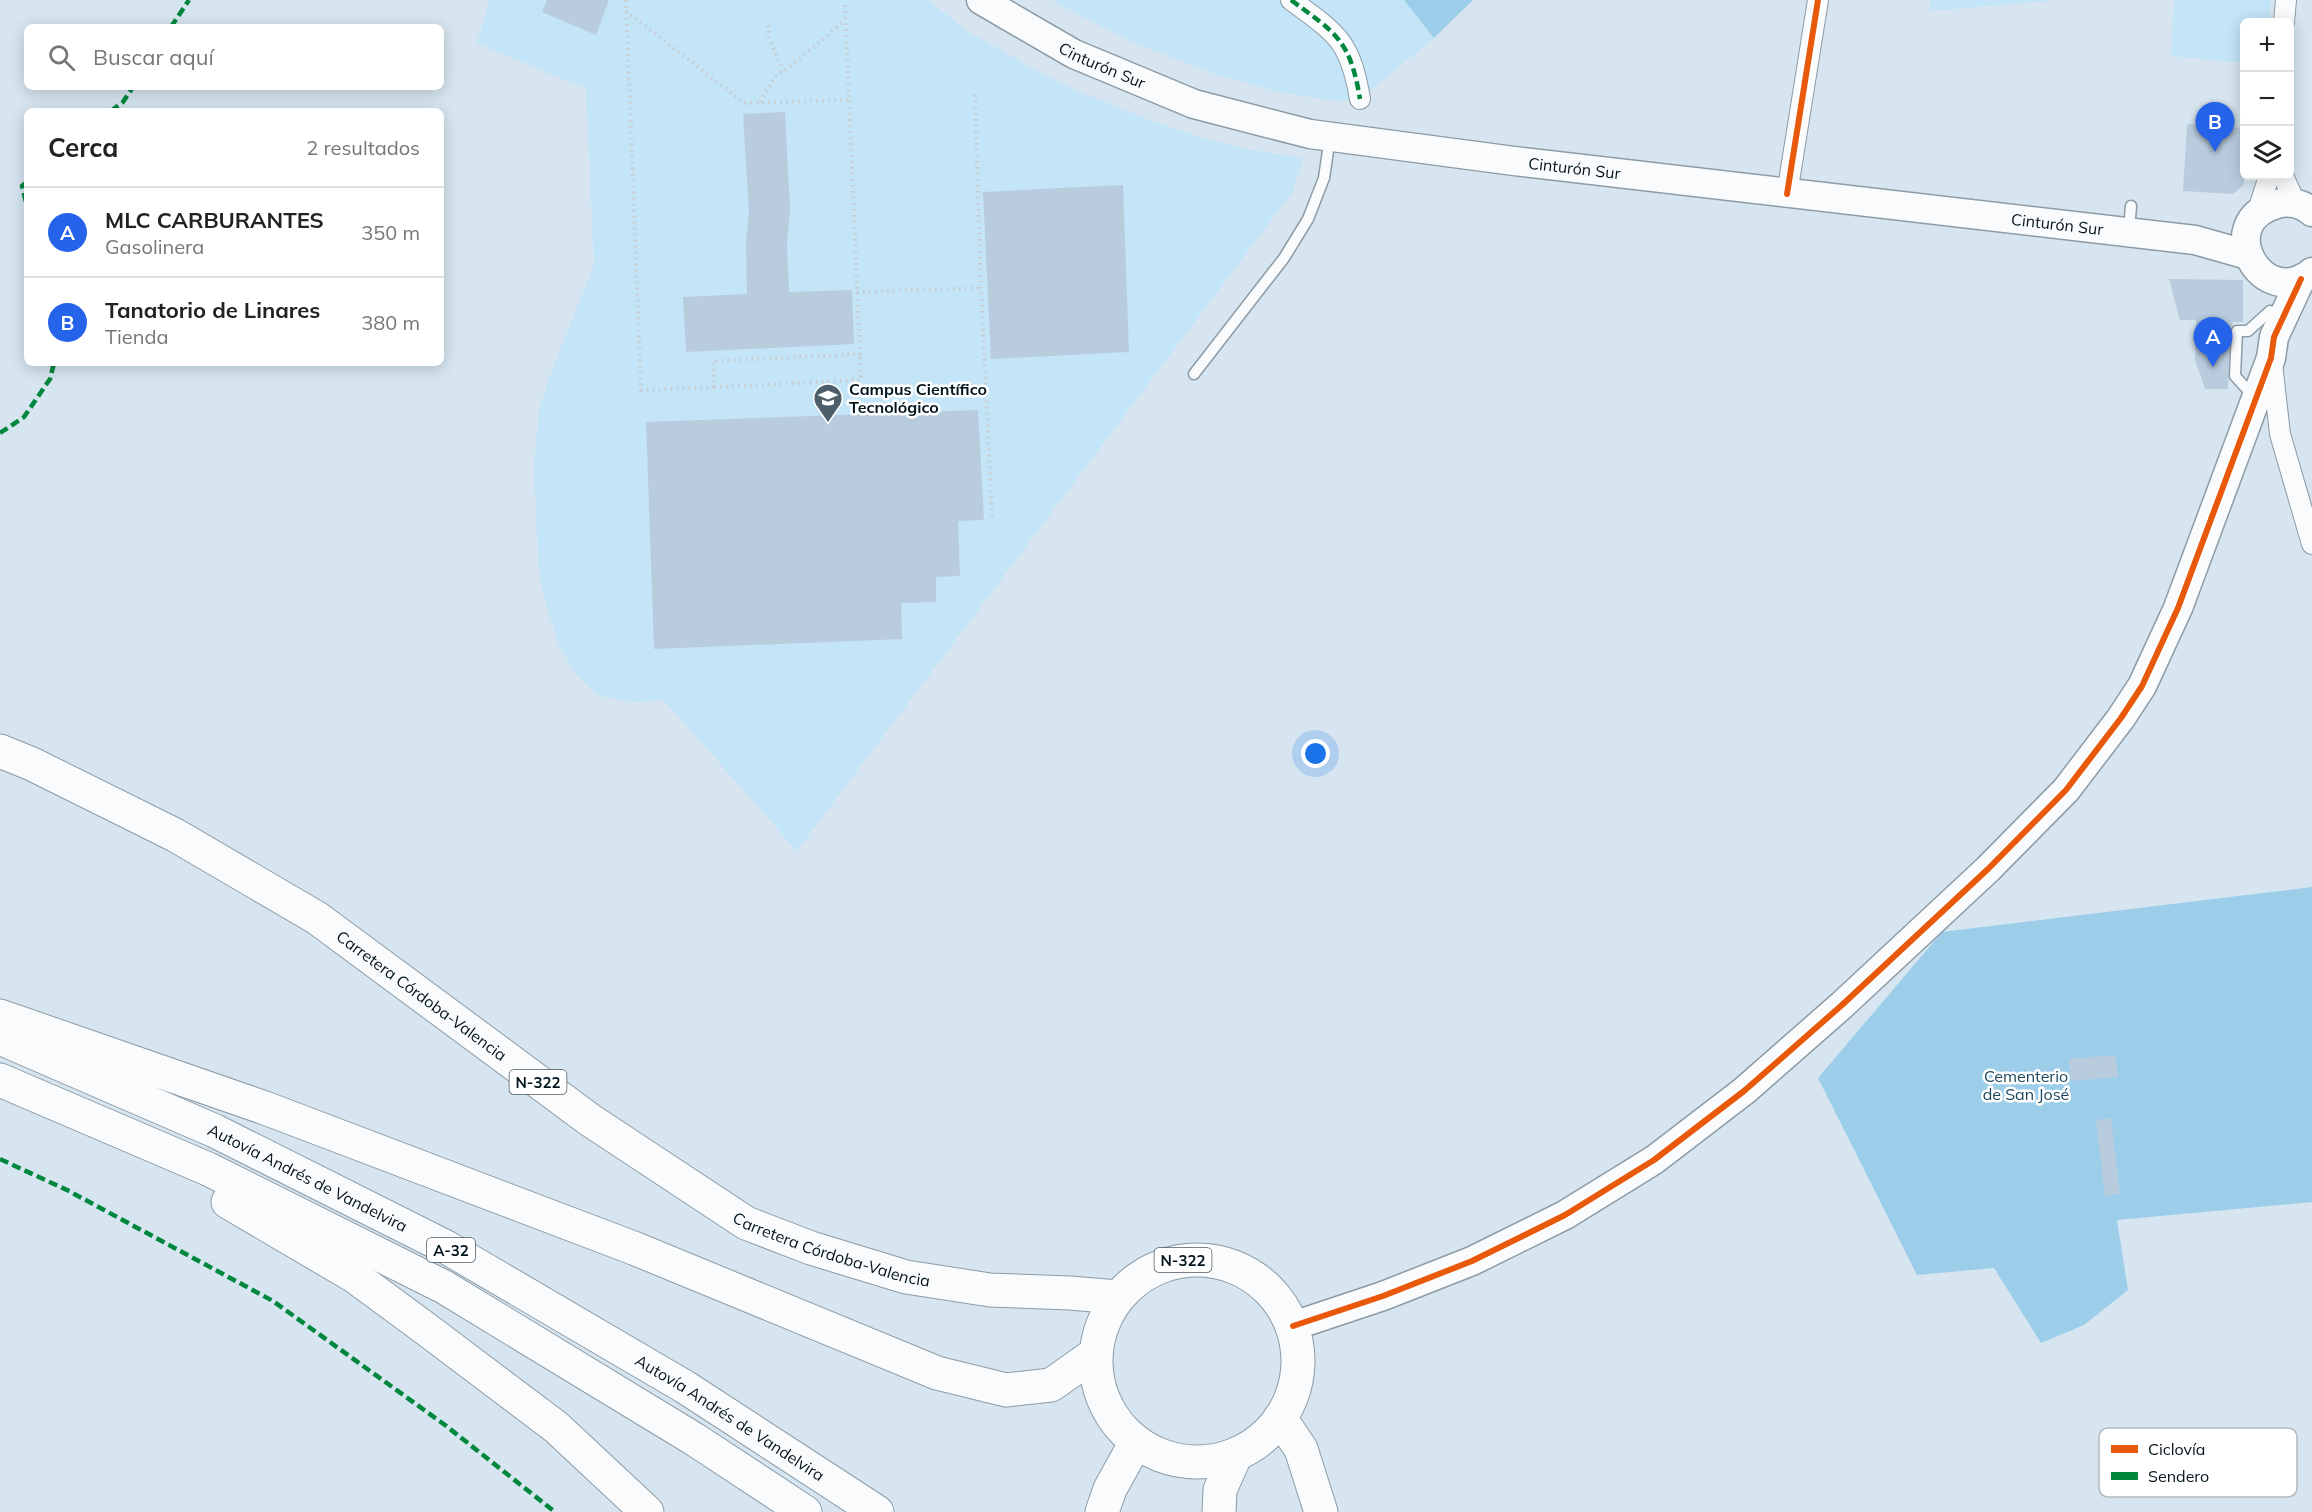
<!DOCTYPE html>
<html lang="es">
<head>
<meta charset="utf-8">
<style>
  body { margin:0; font-family:Mulish,sans-serif; background:#f6f6f6; color:#222 }
  .controls { position:absolute; right:18px; top:18px; display:grid; overflow:hidden; border-radius:9px; box-shadow:0 3px 15px #0003 }
  .controls button { width:54px; height:54px; display:grid; place-items:center; padding:0; border:0; border-bottom:2px solid #e0e0e0; background:#fff; color:#222; font:30px sans-serif }
  .you { position:absolute; left:1316px; top:754px; width:21px; height:21px; margin:-15px; border:4px solid #fff; border-radius:50%; background:#1a73e8; box-shadow:0 0 0 9px #1a73e833 }
  .badge { display:grid; place-items:center; width:39px; height:39px; border-radius:50%; background:#2563eb; color:#fff; font-size:20px; font-weight:700 }
  .pin { position:absolute; translate:-50% -50px; filter:drop-shadow(0 2px 3px #0008) }
  .pin::after { content:''; position:absolute; top:32px; width:21px; height:18px; background:inherit; clip-path:polygon(0 0,100% 0,50% 100%) }
  .list { margin:0; padding:0; list-style:none }
  h2 { display:flex; justify-content:space-between; align-items:center; height:78px; margin:0; padding:0 24px; font-size:26px }
  h2 small { font-size:20px; font-weight:400; color:#767676 }
  .list li { display:grid; grid-template-columns:39px 1fr auto; gap:18px; align-items:center; box-sizing:border-box; height:90px; padding:0 24px; border-top:2px solid #e0e0e0 }
  .list b { display:block; font-size:22px; white-space:nowrap }
  .list p { margin:0; font-size:20px; white-space:nowrap; color:#767676 }
  .list em { font-size:20px; font-style:normal; color:#767676 }
  .icon { flex:none; width:33px; height:33px; fill:none; stroke:currentColor; stroke-width:2; stroke-linecap:round; stroke-linejoin:round }
  .map { position:relative; flex:none; width:2312px; height:1512px; overflow:hidden }
  .search { position:absolute; background:#fff; box-shadow:0 3px 15px #0003; left:24px; top:24px; width:420px; height:66px; display:flex; align-items:center; gap:15px; box-sizing:border-box; padding:0 21px; border-radius:9px; color:#767676; font-size:22px }
  .panel { position:absolute; background:#fff; box-shadow:0 3px 15px #0003; left:24px; top:108px; width:420px; height:258px; border-radius:9px }
  .map>svg:first-child { display:block }
  .built { fill:#c4e4f8 }
  .green { fill:#9cceea }
  .building { fill:#b9ccde }
  .lines { fill:none; stroke-linecap:round; stroke-linejoin:round }
  .lane-casing { stroke:#8c9ca6; stroke-width:13 }
  .street-casing { stroke:#8c9ca6; stroke-width:22 }
  .secondary-casing { stroke:#8c9ca6; stroke-width:31 }
  .highway-casing { stroke:#8c9ca6; stroke-width:35 }
  .path { stroke:#c7cccf; stroke-width:4; stroke-dasharray:1.5 4.5; stroke-linecap:butt }
  .lane { stroke:#f9fbfd; stroke-width:10 }
  .street { stroke:#f9fbfd; stroke-width:20 }
  .secondary { stroke:#f9fbfd; stroke-width:28 }
  .highway { stroke:#f9fbfd; stroke-width:33 }
  .quiet { stroke:#00873e; stroke-width:4.5; stroke-dasharray:9 4.5; stroke-linecap:butt }
  .cycleway-casing { stroke:#fff; stroke-width:10 }
  .cycleway { stroke:#e8590c; stroke-width:6 }
  .labels { text-anchor:middle; dominant-baseline:central; stroke-width:5; stroke-linejoin:round; paint-order:stroke }
  .shield { fill:#fff; stroke:#4f5b62; stroke-width:1.5 }
  .shield-label { font-size:15px; font-weight:bold; fill:#03151e }
  .street-label { font-size:16px; fill:#03151e; stroke:#fff }
  .poi-label { font-size:16px; font-weight:bold; fill:#03151e; stroke:#fff; text-anchor:start }
  .park-label { font-size:16px; fill:#1d485e; stroke:#fff }
  .key { fill:#fff; stroke:#b3b9bc; stroke-width:1.5 }
  .key-label { font-size:16px; fill:#03151e }
</style>
</head>
<body>
<div class="map">
<svg width="2312" height="1512" viewBox="0 0 2312 1512">
  <rect width="100%" height="100%" fill="#d6e5f0"/>
  <!-- built -->
  <g class="built">
    <polygon points="489,0 929,0 964,29 1025,64 1085,94 1149,120 1206,139 1246,149 1303,158 1293,191 797,851 664,700 632,702 604,697 594,692 576,675 558,643 542,590 538,560 534,465 539,411 547,383 594,265 586,89 477,43"/>
    <polygon points="1051,0 1404,0 1434,38 1360,99 1335,101 1279,92 1220,76 1130,41"/>
    <polygon points="1930,0 2059,0 1930,11"/>
    <polygon points="2174,0 2271,0 2270,22 2244,22 2244,63 2171,56"/>
  </g>
  <!-- green -->
  <g class="green">
    <polygon points="1404,0 1473,0 1434,38"/>
    <polygon points="2312,887 2312,1202 2117,1220 2128,1290 2084,1325 2041,1343 1994,1268 1917,1275 1818,1078 1942,932"/>
  </g>
  <!-- building -->
  <g class="building">
    <polygon points="547,0 609,0 596,35 542,12"/>
    <polygon points="785,112 790,209 787,244 789,292 852,290 854,344 686,352 683,297 747,294 746,242 749,211 743,114"/>
    <polygon points="2187,124 2244,128 2244,185 2233,194 2183,191"/>
    <polygon points="1123,185 1129,352 991,359 983,192"/>
    <polygon points="2169,279 2243,280 2243,322 2233,322 2230,331 2228,389 2205,389 2195,360 2196,320 2180,320"/>
    <polygon points="978,410 984,520 958,521 960,576 936,577 936,602 901,603 902,639 654,649 646,422"/>
    <polygon points="2115,1055 2118,1077 2071,1081 2069,1059"/>
    <polygon points="2111,1118 2120,1194 2105,1196 2096,1120"/>
  </g>
  <g class="lines">
    <!-- lane casing -->
    <g class="lane-casing">
      <g id="lane">
        <polyline points="2129,230 2131,206"/>
        <polyline points="1194,374 1284,258 1308,219 1324,178 1330,137"/>
        <polyline points="2254,397 2235,376 2237,331 2248,331 2270,311"/>
      </g>
    </g>
    <!-- street casing -->
    <g class="street-casing">
      <g id="street">
        <path d="M1291,0C1337,34 1350,40 1360,99"/>
        <polyline points="2284,22 2286,0"/>
        <polyline points="2283,176 2296,204"/>
        <polyline points="1787,194 1818,0"/>
        <polyline points="2257,214 2269,176"/>
        <polyline points="2272,363 2280,434 2312,544"/>
      </g>
    </g>
    <!-- secondary casing -->
    <g class="secondary-casing">
      <g id="secondary">
        <path id="s1" d="M981,0L1074,54L1194,104L1310,134L1514,161L2195,240L2248,255"/>
        <path d="M2312,212C2303,204 2289,200 2277,204C2211,222 2263,313 2312,272"/>
        <polyline points="1293,1326 1383,1296 1472,1261 1565,1215 1654,1160 1744,1091 1842,1005 1988,869 2066,790 2121,718 2142,686 2178,608 2271,358 2274,337 2301,279"/>
      </g>
    </g>
    <!-- highway casing -->
    <g class="highway-casing">
      <g id="highway">
        <path id="s2" d="M0,751L32,764L175,835L317,918L590,1120L746,1223L811,1248L906,1277L990,1290L1070,1293L1118,1297"/>
        <polyline points="0,1016 265,1108 636,1249 937,1373 1006,1390 1051,1385 1095,1354"/>
        <path id="s3" d="M0,1038L215,1131L446,1247L685,1387L877,1512"/>
        <polyline points="0,1080 208,1169 444,1287 694,1439 805,1512"/>
        <polyline points="228,1202 354,1276 426,1329 556,1427 647,1512"/>
        <circle cx="1197" cy="1361" r="101"/>
        <polyline points="1280,1418 1301,1449 1321,1512"/>
        <polyline points="1102,1512 1110,1489 1136,1442"/>
        <polyline points="1219,1512 1220,1490 1236,1454"/>
      </g>
    </g>
    <!-- path -->
    <g class="path">
      <polyline points="626,0 641,390 714,387 713,361 860,354 845,5"/>
      <polyline points="626,11 744,103 849,100"/>
      <polyline points="768,25 769,37 783,71"/>
      <polyline points="975,95 981,288 992,516"/>
      <polyline points="760,102 777,74 789,68 845,20"/>
      <polyline points="857,292 981,288"/>
      <polyline points="714,387 861,380 860,354"/>
    </g>
    <!-- lane -->
    <use href="#lane" class="lane"/>
    <!-- street -->
    <use href="#street" class="street"/>
    <!-- secondary -->
    <use href="#secondary" class="secondary"/>
    <!-- highway -->
    <use href="#highway" class="highway"/>
    <!-- quiet -->
    <g class="quiet">
      <path d="M1291,0C1337,34 1350,40 1360,99"/>
      <polyline points="171,27 189,0"/>
      <polyline points="111,111 123,102 133,87"/>
      <polyline points="27,182 22,186 27,206"/>
      <polyline points="0,433 24,417 50,379 54,363"/>
      <polyline points="0,1159 67,1190 273,1301 445,1425 555,1512"/>
    </g>
    <!-- cycleway casing -->
    <g class="cycleway-casing">
      <g id="cycleway">
        <polyline points="1787,194 1818,0"/>
        <polyline points="1293,1326 1383,1296 1472,1261 1565,1215 1654,1160 1744,1091 1842,1005 1988,869 2066,790 2121,718 2142,686 2178,608 2271,358 2274,337 2301,279"/>
      </g>
    </g>
    <!-- cycleway -->
    <use href="#cycleway" class="cycleway"/>
  </g>
  <!-- icons -->
  <defs>
    <g id="university-pin" transform="scale(1.5)"><path d="M0 17L-7.5 6A9.5 9.5 0 1 1 7.5 6Z" fill="#4d5e68" stroke="#fff"/><path d="M0-5L7-2L0 1L-7-2ZM-4 1L0 2.5L4 1V4Q0 6-4 4Z" fill="#fff"/></g>
  </defs>
  <g fill-rule="evenodd">
    <use href="#university-pin" x="828" y="398"/>
  </g>
  <g class="labels">
    <!-- shield labels -->
    <g class="shield">
      <rect x="509.5" y="1070" width="57" height="24" rx="4.5"/>
      <rect x="427" y="1238" width="48" height="24" rx="4.5"/>
      <rect x="1154.5" y="1248" width="57" height="24" rx="4.5"/>
    </g>
    <g class="shield-label">
      <text x="538" y="1082">N-322</text>
      <text x="451" y="1250">A-32</text>
      <text x="1183" y="1260">N-322</text>
    </g>
    <!-- street labels -->
    <g class="street-label">
      <text stroke="none"><textPath href="#s1" startOffset="138">Cinturón Sur</textPath></text>
      <text stroke="none"><textPath href="#s1" startOffset="624">Cinturón Sur</textPath></text>
      <text stroke="none"><textPath href="#s1" startOffset="1110">Cinturón Sur</textPath></text>
      <text stroke="none"><textPath href="#s2" startOffset="489">Carretera Córdoba-Valencia</textPath></text>
      <text stroke="none"><textPath href="#s3" startOffset="338">Autovía Andrés de Vandelvira</textPath></text>
      <text stroke="none"><textPath href="#s2" startOffset="975">Carretera Córdoba-Valencia</textPath></text>
      <text stroke="none"><textPath href="#s3" startOffset="824">Autovía Andrés de Vandelvira</textPath></text>
    </g>
    <!-- poi labels -->
    <g class="poi-label">
      <text x="849" y="389">Campus Científico<tspan x="849" dy="18">Tecnológico</tspan></text>
    </g>
    <!-- park labels -->
    <g class="park-label">
      <text x="2026" y="1076">Cementerio<tspan x="2026" dy="18">de San José</tspan></text>
    </g>
  </g>
  <!-- legend -->
  <rect x="2099" y="1428" width="198" height="69" rx="9" class="key"/>
  <rect x="2111" y="1445" width="27" height="8" fill="#e8590c"/>
  <rect x="2111" y="1472" width="27" height="8" fill="#00873e"/>
  <g class="key-label">
    <text x="2148" y="1455">Ciclovía</text>
    <text x="2148" y="1482">Sendero</text>
  </g>
</svg>
<div class="controls">
<button>+</button>
<button>−</button>
<button><svg class="icon" aria-label="layers" viewBox="0 0 24 24"><path d="M12 4l9 5-9 5-9-5zM3 14l9 5 9-5"/></svg></button>
</div>
<div class="you"></div>
<div class="pin badge" style="left:2213px;top:367px">A</div>
<div class="pin badge" style="left:2215px;top:152px">B</div>
<div class="search"><svg class="icon" aria-label="search" viewBox="0 0 24 24"><circle cx="10" cy="10" r="6"/><path d="M15 15l6 6"/></svg>Buscar aquí</div>
<section class="panel">
<h2>Cerca<small>2 resultados</small></h2>
<ul class="list">
<li><span class="badge">A</span><div><b>MLC CARBURANTES</b><p>Gasolinera</p></div><em>350 m</em></li>
<li><span class="badge">B</span><div><b>Tanatorio de Linares</b><p>Tienda</p></div><em>380 m</em></li>
</ul>
</section>
</div>
</body>
</html>
